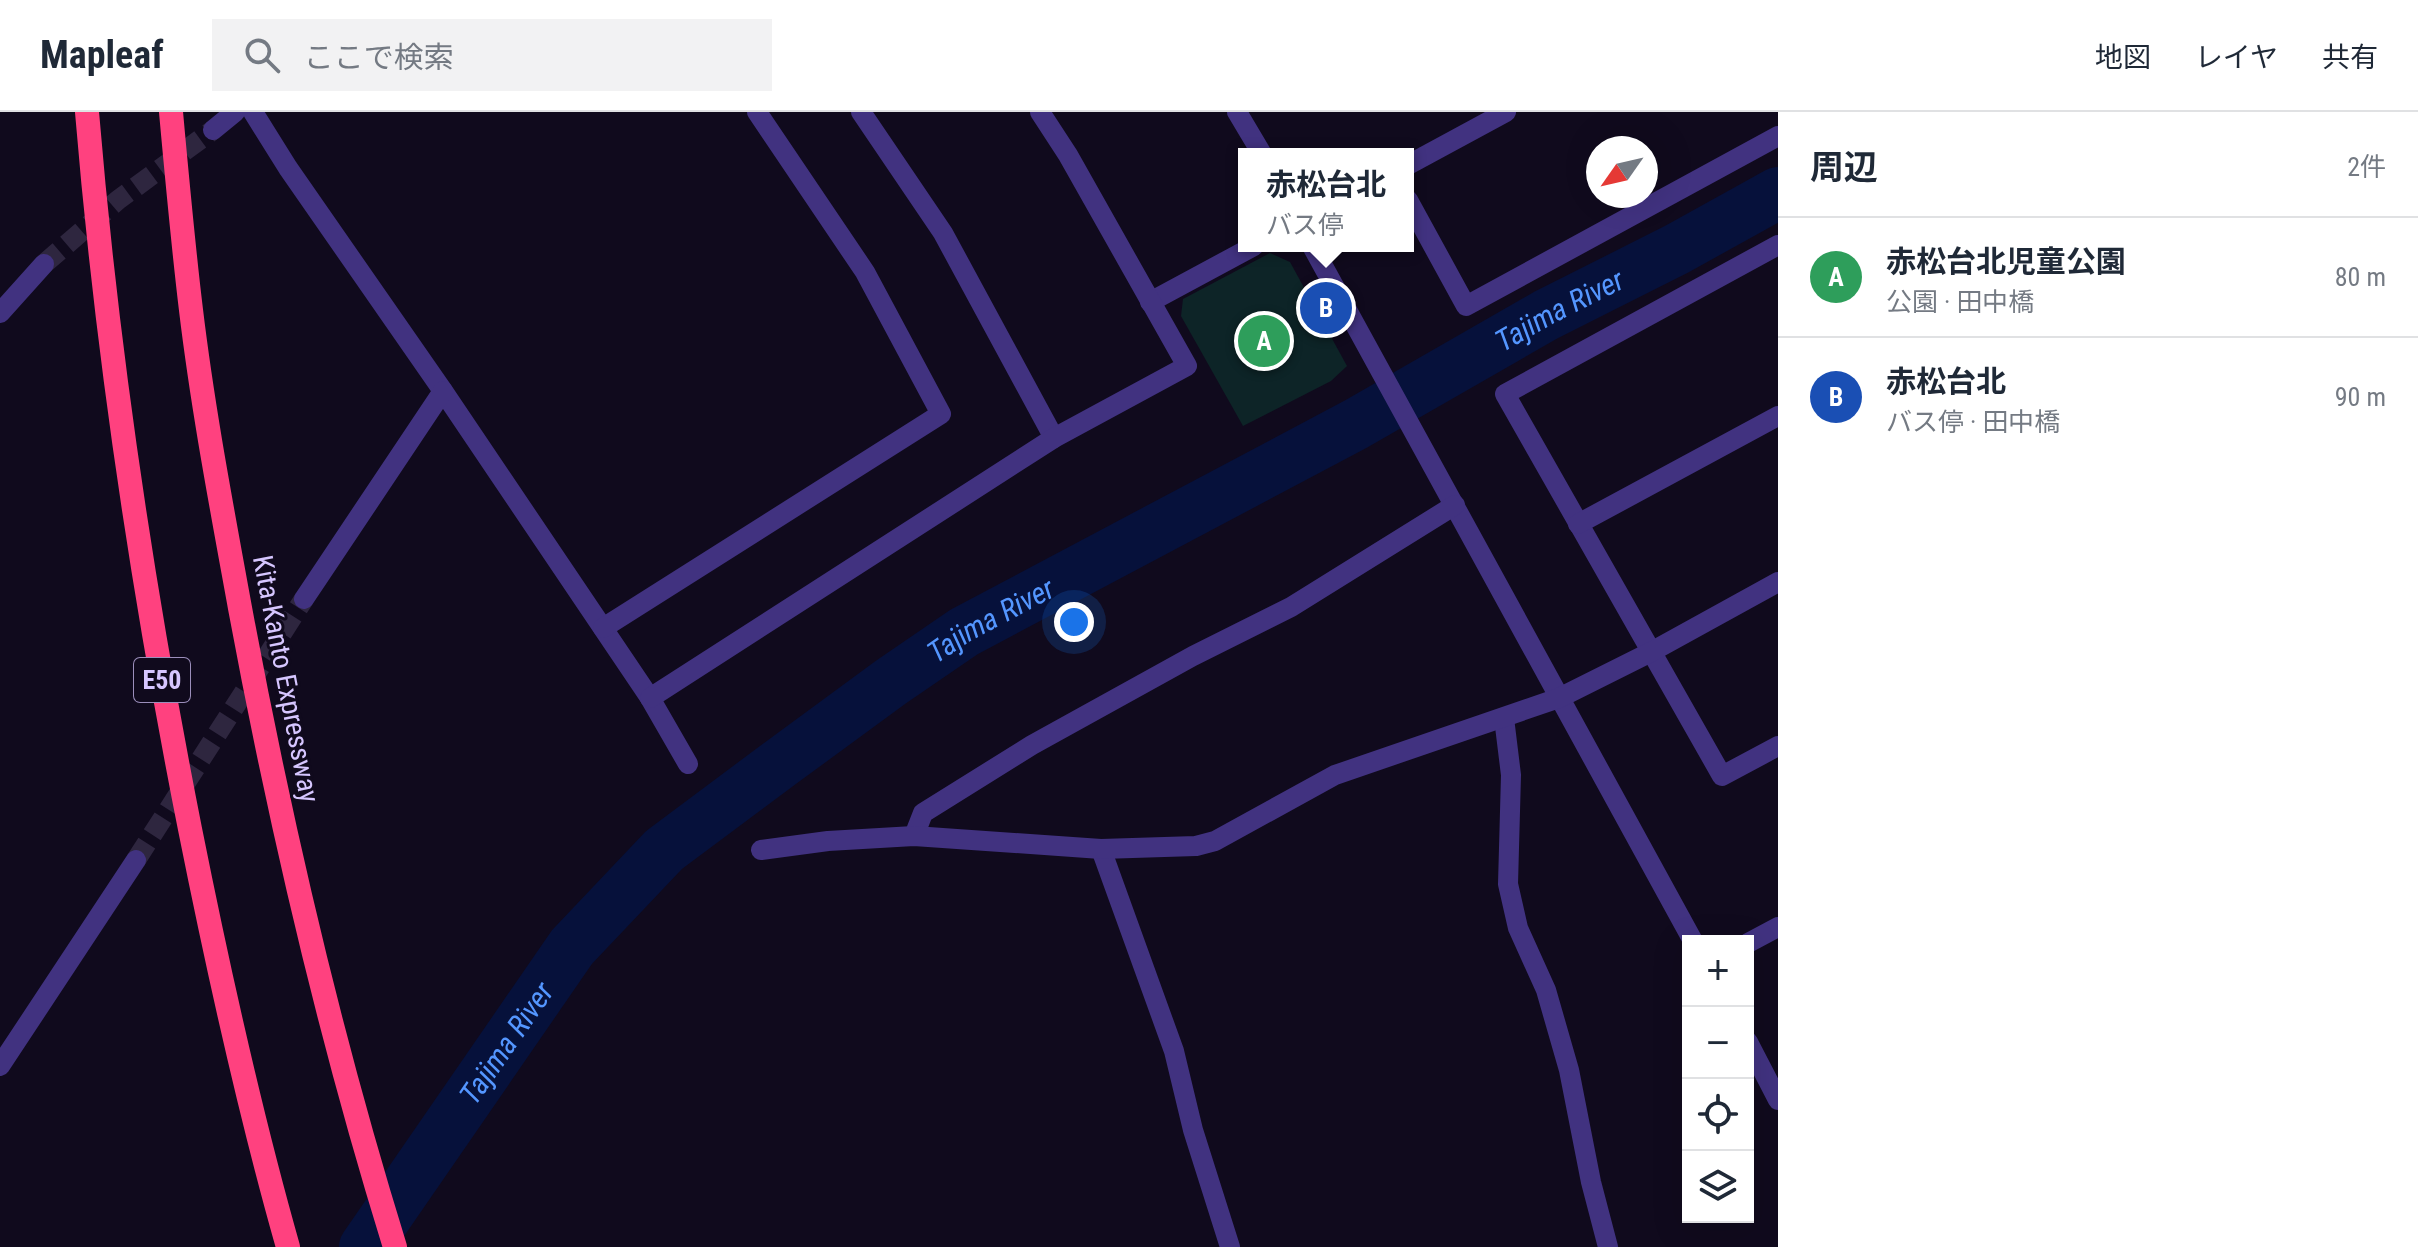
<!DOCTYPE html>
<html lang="ja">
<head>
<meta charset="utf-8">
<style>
  body { margin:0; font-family:"Roboto Condensed","Noto Sans JP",sans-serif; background:#f2f2f3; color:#1f2937 }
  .controls { position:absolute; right:24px; bottom:24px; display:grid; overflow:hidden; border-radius:0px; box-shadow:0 8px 32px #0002 }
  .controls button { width:72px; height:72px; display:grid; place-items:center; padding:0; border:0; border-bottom:2px solid #e0e1e3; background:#fff; color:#1f2937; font:40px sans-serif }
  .compass { position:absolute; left:1586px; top:24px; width:72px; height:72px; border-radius:50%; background:#fff; box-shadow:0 8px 32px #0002; rotate:236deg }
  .you { position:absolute; left:1074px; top:510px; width:28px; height:28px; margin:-20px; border:6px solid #fff; border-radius:50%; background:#1a73e8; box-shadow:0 0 0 12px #1a73e833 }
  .badge { display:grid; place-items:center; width:52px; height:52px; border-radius:50%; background:#11688b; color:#fff; font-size:26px; font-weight:700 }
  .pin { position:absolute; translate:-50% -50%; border:4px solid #fff; box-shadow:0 2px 8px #0006 }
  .popup { position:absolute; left:1238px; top:36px; width:176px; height:104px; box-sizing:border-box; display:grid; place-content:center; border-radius:0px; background:#fff; filter:drop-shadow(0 2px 6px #0005); font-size:26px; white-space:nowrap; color:#747a83 }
  .popup b { font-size:30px; color:#1f2937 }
  .popup::after { content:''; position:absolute; left:50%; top:100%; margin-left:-16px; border:16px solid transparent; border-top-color:#fff }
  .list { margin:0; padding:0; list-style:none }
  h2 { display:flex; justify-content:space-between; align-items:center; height:104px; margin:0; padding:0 32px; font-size:34px }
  h2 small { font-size:26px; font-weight:400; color:#747a83 }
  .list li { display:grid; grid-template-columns:52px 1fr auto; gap:24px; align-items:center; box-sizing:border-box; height:120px; padding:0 32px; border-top:2px solid #e0e1e3 }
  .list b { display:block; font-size:30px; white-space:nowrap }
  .list p { margin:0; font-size:26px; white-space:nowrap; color:#747a83 }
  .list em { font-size:26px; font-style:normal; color:#747a83 }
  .icon { flex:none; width:44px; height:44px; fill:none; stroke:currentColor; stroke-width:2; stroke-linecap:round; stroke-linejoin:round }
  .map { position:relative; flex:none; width:1778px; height:1135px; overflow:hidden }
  header { display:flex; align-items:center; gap:48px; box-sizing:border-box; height:112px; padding:0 40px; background:#fff; border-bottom:2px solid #e0e1e3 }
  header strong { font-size:38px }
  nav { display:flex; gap:44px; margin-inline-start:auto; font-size:28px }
  .search { width:560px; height:72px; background:#f2f2f3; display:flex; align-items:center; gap:20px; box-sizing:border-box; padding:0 28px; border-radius:0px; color:#747a83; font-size:30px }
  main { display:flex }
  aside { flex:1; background:#fff }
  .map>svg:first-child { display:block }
  .green { fill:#0d2427 }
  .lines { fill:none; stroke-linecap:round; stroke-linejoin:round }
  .river { stroke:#06113b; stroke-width:52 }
  .minor-tunnel { stroke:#2e263f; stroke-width:20; stroke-dasharray:20 10; stroke-linecap:butt }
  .minor { stroke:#413280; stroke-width:20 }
  .highway { stroke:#ff417f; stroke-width:24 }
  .labels { text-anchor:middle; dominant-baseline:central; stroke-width:6; stroke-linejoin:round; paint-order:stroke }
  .shield { fill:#100a1d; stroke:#9b8ebb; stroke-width:2 }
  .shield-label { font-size:26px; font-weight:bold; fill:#d6c6ff }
  .street-label { font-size:28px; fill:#d6c6ff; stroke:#100a1d }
  .water-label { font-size:30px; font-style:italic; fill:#5496ff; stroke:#100a1d }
</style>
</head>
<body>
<header>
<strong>Mapleaf</strong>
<div class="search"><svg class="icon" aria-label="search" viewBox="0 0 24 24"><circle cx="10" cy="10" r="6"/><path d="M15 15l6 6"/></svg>ここで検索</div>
<nav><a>地図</a><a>レイヤ</a><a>共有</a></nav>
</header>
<main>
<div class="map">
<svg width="1778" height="1135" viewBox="0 0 1778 1135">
  <rect width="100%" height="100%" fill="#100a1d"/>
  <!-- green -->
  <polygon class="green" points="1270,141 1290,150 1347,254 1331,269 1243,314 1181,204 1183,187"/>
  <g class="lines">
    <!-- river -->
    <path class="river" id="s1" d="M365,1135L572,835L664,738L782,650L891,570L964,520L1356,312L1546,203L1677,137L1778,81"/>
    <!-- minor-tunnel -->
    <g class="minor-tunnel">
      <polyline points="44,152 118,88 213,18"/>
      <polyline points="136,748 304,487"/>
    </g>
    <!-- minor -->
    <g class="minor">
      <polyline points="253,0 288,56 443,279 650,586 688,652"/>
      <polyline points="861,0 943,121 1054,326"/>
      <polyline points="1237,0 1262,42"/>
      <polyline points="213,18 235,0"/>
      <polyline points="1408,53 1506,0"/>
      <polyline points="1408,88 1466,194 1778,24"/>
      <polyline points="1778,133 1505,282 1722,664 1778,634"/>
      <polyline points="1312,134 1693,829"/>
      <polyline points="1150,190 1254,134"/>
      <polyline points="0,201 44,152"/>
      <polyline points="1578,412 1778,304"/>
      <polyline points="304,487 443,279"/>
      <polyline points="603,516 941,302 865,160 757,0"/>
      <polyline points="650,586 1054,326 1187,254 1068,43 1040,0"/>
      <polyline points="1504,606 1511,663 1508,772 1518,816 1546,878 1569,958 1591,1070 1608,1135"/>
      <polyline points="914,724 923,701 1032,633 1193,544 1291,495 1455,393"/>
      <polyline points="1101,737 1174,939 1193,1018 1230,1135"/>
      <polyline points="761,738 828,729 914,724 1101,737 1196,734 1215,729 1335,663 1559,586 1651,540 1778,470"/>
      <polyline points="1748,831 1778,815"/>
      <polyline points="1748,930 1778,988"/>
      <polyline points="0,954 136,748"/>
    </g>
    <!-- highway -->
    <g class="highway">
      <path d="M87,0C107,241 143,480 190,717C218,857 249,998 288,1135"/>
      <path d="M171,0C177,66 183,132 191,198C203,298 222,397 240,496C280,711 330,926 395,1135"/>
    </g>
  </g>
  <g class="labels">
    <!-- shield labels -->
    <rect class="shield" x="134" y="546" width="56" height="44" rx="6"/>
    <g class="shield-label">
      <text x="162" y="568">E50</text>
    </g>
    <!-- street labels -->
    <g class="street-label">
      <text transform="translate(286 567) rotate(79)">Kita-Kanto Expressway</text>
    </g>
    <!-- water labels -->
    <g class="water-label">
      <text stroke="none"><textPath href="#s1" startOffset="1546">Tajima River</textPath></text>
      <text stroke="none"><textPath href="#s1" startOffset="898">Tajima River</textPath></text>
      <text stroke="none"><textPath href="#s1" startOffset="248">Tajima River</textPath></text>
    </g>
  </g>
</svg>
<div class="controls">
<button>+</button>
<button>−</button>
<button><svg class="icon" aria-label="locate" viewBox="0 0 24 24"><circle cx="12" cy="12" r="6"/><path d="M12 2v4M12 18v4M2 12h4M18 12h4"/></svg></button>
<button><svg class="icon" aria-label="layers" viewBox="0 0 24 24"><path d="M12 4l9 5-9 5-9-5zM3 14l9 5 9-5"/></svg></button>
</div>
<svg class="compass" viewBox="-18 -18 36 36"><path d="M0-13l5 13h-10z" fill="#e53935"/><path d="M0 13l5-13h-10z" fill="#747a83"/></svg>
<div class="you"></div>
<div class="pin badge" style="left:1264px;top:229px;background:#2e9e5b">A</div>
<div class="pin badge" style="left:1326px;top:196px;background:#1a4fb4">B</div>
<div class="popup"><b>赤松台北</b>バス停</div>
</div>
<aside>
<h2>周辺<small>2件</small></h2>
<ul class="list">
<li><span class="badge" style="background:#2e9e5b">A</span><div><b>赤松台北児童公園</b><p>公園 · 田中橋</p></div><em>80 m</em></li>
<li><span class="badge" style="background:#1a4fb4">B</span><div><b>赤松台北</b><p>バス停 · 田中橋</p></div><em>90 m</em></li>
</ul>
</aside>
</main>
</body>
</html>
